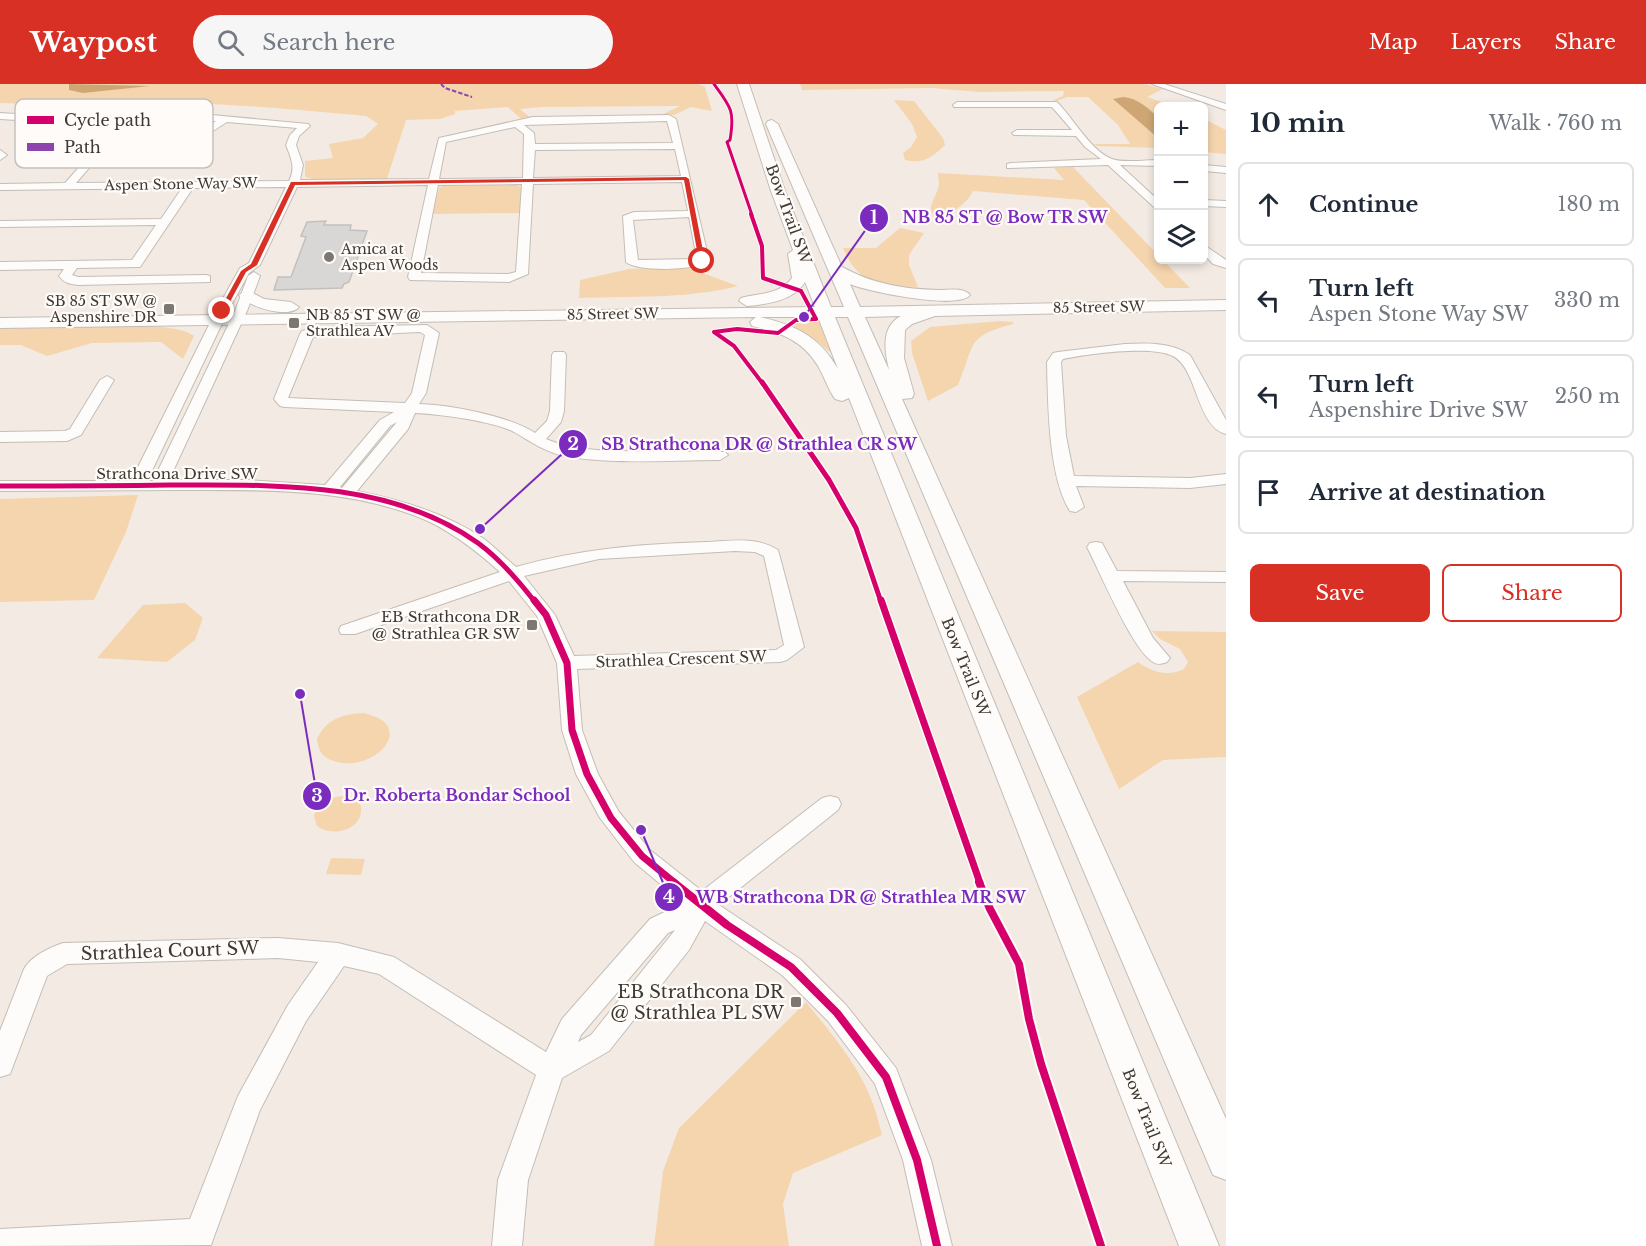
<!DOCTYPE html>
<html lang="en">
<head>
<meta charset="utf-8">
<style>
  body { margin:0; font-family:"Libre Baskerville",serif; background:#f6f6f7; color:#1f2937 }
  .controls { position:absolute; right:18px; top:18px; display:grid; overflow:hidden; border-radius:9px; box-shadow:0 3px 9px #0003 }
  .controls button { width:54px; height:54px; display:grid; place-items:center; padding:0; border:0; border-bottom:2px solid #e0e1e3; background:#fff; color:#1f2937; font:30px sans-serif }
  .stop { position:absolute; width:18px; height:18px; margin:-14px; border:4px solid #d93025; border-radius:50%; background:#fff }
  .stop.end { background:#d93025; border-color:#fff; box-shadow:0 2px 6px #0008 }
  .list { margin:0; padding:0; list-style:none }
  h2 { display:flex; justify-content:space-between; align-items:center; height:78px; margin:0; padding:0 24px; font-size:26px }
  h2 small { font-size:20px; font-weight:400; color:#747a83 }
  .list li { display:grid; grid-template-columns:39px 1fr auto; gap:18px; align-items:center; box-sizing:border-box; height:84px; margin:0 12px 12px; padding:0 12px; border:2px solid #e0e1e3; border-radius:9px }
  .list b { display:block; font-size:22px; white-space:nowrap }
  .list p { margin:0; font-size:20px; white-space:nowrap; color:#747a83 }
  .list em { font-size:20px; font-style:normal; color:#747a83 }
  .actions { display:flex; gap:12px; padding:18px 24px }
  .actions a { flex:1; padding:14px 0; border:2px solid #d93025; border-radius:9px; text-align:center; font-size:21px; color:#d93025 }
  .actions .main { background:#d93025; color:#fff }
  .icon { flex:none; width:33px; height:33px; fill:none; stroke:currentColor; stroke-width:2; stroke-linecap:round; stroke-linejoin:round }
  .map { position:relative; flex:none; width:1226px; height:1162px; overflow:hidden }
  header { display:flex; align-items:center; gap:36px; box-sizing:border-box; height:84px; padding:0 30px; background:#d93025; color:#fff }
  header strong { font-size:28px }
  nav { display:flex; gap:33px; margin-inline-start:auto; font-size:21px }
  .search { width:420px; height:54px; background:#f6f6f7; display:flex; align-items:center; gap:15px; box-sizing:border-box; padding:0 21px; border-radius:33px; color:#747a83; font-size:22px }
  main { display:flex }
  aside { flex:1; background:#fff }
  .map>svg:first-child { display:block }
  .green { fill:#f5d5ae }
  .water { fill:#cda674 }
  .building { fill:#d9d6d6; stroke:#c2c0bf; stroke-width:1.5 }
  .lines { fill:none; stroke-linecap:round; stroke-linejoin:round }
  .minor-casing { stroke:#c3bdb6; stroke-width:2 }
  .major-casing { stroke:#c3bdb6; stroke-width:2 }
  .minor { fill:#fdfcfb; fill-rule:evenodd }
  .major { fill:#fdfcfb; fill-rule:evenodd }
  .quiet { stroke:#8e44ad; stroke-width:2; stroke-dasharray:4.5 2; stroke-linecap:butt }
  .cycleway-far4-casing { stroke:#fefbf8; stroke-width:4.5 }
  .cycleway-far3-casing { stroke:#fefbf8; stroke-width:6 }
  .cycleway-far2-casing { stroke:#fefbf8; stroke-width:8 }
  .cycleway-far1-casing { stroke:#fefbf8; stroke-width:10 }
  .cycleway-casing { stroke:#fefbf8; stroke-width:12 }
  .cycleway-far4 { stroke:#d6006c; stroke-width:3 }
  .cycleway-far3 { stroke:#d6006c; stroke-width:4 }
  .cycleway-far2 { stroke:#d6006c; stroke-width:5 }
  .cycleway-far1 { stroke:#d6006c; stroke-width:7 }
  .cycleway { stroke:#d6006c; stroke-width:8 }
  .route { fill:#d93025 }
  .poi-dot { fill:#7d7771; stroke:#fefbf8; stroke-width:2 }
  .labels { text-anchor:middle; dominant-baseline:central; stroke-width:4.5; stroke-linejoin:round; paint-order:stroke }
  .far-street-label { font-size:14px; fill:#3e3933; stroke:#fefbf8 }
  .far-poi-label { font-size:14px; fill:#3e3933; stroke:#fefbf8; text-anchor:start }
  .street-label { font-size:15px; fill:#3e3933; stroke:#fefbf8 }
  .poi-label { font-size:15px; fill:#3e3933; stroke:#fefbf8; text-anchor:end }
  .near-street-label { font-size:18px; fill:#3e3933; stroke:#fefbf8 }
  .near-poi-label { font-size:18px; fill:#3e3933; stroke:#fefbf8; text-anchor:end }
  .key { fill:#fefbf8; stroke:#c4c1bd; stroke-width:1.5 }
  .key-label { font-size:16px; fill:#3e3933 }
  .leader { fill:none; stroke:#7b2cbf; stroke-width:2 }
  .callout-dot { fill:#7b2cbf; stroke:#fefbf8; stroke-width:2 }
  .mark-label { font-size:18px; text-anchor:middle; font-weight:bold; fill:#fff }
  .callout-label { font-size:16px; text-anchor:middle; font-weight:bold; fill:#7b2cbf; stroke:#fefbf8; stroke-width:4.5; stroke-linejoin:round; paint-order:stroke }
</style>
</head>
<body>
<header>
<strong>Waypost</strong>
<div class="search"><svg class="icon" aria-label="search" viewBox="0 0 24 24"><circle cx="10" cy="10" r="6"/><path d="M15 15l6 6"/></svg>Search here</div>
<nav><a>Map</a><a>Layers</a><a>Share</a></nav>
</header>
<main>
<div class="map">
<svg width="1226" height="1162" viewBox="0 0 1226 1162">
  <rect width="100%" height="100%" fill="#f3ebe3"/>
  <!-- green -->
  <g class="green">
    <path d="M0,0H698L705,3L712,27L691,23L674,31L663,30L680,22L541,23L520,25L531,34L521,35L508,23L455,27V30L440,35L406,36L387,95H313L305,93V77L333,74L329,60L363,54L378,40L366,32C322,28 115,6 90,30L119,33L118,36L82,34L43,36L46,33L74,31L80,24L61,21L0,19Z"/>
    <polygon points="800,0 1144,0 1163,5 1147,13 1174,22 1158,22 1158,64 1096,62 1095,60 1130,60 1118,41 1088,13 1067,13 1057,17 1053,16 1063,12 1064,7 979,8 932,4 802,6"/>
    <path d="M894,16L914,17L943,54L945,61C931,74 924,80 905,76L903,69L911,63L917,53L912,40Z"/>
    <polygon points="1204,35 1226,46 1226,70 1204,68"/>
    <path d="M1073,83L1158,171V176H1163L1190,204H1165L1084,116L973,107C966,122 951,129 936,135C925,122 935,117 938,104C940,100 938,94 938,89L1064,96L1054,84Z"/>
    <polygon points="514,100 521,103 520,129 433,130 439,104 443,102"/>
    <path d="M900,144L924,149L909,171V181L918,203C881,202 859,202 843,164H876Z"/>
    <path d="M651,184H689L738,202C688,215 631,212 579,214L580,196L629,185Z"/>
    <polygon points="797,237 822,237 834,268 830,268 813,254 793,244"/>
    <path d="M1000,237L1013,238V240C965,253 976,259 958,301L928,317L912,269L911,257L930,243Z"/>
    <path d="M110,242C132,243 176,239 194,252L183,275L161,258L92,259L47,272L21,261H0V244Z"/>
    <polygon points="138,411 126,448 94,516 0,518 0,415"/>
    <polygon points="185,519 203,534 195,556 167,578 97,574 143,521"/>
    <path d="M1152,547L1226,548V673L1163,676L1119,705L1077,613L1138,578C1151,588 1169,593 1184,585L1188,578L1180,565L1160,555Z"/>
    <path d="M363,629C422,641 371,693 331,676C321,672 318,665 317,655C326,635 343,630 363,629Z"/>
    <path d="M344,712L357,717L361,722C364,746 333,754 317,742L314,732C318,718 330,713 344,712Z"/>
    <polygon points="331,774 365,775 361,791 326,790"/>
    <path d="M806,918C830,948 860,982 873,1020C877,1030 879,1041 882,1051L793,1089L783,1120L789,1162H654L663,1087L679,1044Z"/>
  </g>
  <!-- water -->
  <g class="water">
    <polygon points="69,0 150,2 83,9 69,6"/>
    <path d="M1123,13C1137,14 1149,24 1158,34V54L1113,15Z"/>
  </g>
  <!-- building -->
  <polygon class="building" points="326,137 324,141 351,141 350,146 367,147 349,198 344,200 342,204 274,206 278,193 291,193 306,153 301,152 307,138"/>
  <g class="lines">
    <!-- minor casing -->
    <g class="minor-casing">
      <g id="minor">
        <polygon points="1152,0 1164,0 1226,20 1226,26"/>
        <path d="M957,18H1057C1073,34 1091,67 1112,75C1122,79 1147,76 1158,76V82L1120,81L1158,116V124L1154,123L1108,81L1007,84V80L1011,79L1101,75L1085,63L1076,52L1014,51L1012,49L1017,46H1072L1052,23H954L953,21Z"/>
        <polygon points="0,29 33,31 38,34 33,37 0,35"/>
        <path d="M160,30L212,31L308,40L310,42L299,52L296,61L303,81L300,96L429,95L439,54L533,33L669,31L676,35L709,176C699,187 637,188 626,178L623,132L634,128L688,127L682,98L533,100L528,190L509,198L410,196L408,193L428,101L297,103L260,181L249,189L228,227L147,397H153L235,227L248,192L254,188L260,192L247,227L169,396H248L325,401L380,336L394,328L285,323L280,322L274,315L300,250L302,247L319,243L427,241L439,249L426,309L419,320C451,321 509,332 535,349L547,337L550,327L552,271L554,268H564L566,271L564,327L561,338L546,355L567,363L607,367L725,368L728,371L720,376C668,376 615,381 564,372C545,368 530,357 514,348C493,337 439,330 415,329L408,345L357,407C401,416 446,429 484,455C495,463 505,474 516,483C579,465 641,460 707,458C731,457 756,452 778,466L804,563L787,576L780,578L577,585L582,646L598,690L619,728L650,766L702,807L822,714L830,712L838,714L841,720L838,726L719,821L800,875L846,921L896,984L931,1076L952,1162H922L903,1076L875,1000L828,937L782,891L705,837L689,866L609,967L562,994L528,1096L522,1162H492L498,1096L536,991L379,890L344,882L306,937L260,1026L211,1161L0,1162V1145L190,1135L238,1012L288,921L318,878L278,874L67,880L47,892L10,990L0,993V947L24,885C31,872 49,864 63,859L278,854L338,859L394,873L546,968L562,935L650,835L683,819L634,778L600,734L576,690L562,646L557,579L537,532L509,497L355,550H341L339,546L341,542L500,488C479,469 456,451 430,438C352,403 262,406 178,406C119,406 59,407 0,407V397H131L216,227L240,184L249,179L286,103L193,104L140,183L77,184L72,191L78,193L206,191L210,192V198L78,201C70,200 64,199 59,192L64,185L0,186V178L132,176L156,141L0,143V137L161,135L182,104L0,106V100L65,99L106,53H69L66,52V48L111,47L121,36ZM160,35L216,37L207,43L189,67L194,70L197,69L213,47L227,38L297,44L290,51L286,61C291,74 296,84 289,97L76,99L127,40ZM667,37L673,59L535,60L534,49L524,41ZM515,43L524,50L523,94L439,95L446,58ZM675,65L681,92L533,94L535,66ZM522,100L516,188L508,190L421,189L438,101ZM689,133L697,175L638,176L633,136ZM420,248L425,251L412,309L405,319L288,314L313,253ZM397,338L342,404L340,403L390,342ZM735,467L755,468L764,472L784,561L776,566L574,572L555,531L524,492L599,475ZM675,846L591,951L578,958L581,951L668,849Z"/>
        <polygon points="0,66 7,71 0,76"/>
        <polygon points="1204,81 1226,83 1226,89 1204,87"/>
        <polygon points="1204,116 1226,117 1226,123 1204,122"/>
        <polygon points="1204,161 1226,176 1226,184 1213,180 1204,170"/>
        <path d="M1125,260C1147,259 1171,258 1190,271L1226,336V350C1196,342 1198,285 1173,272C1151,261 1087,270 1063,275L1061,278L1066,352L1074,392L1190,394L1226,390V400L1190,404L1076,402L1084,423L1076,428L1070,427C1048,393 1048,318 1047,278L1053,269L1058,268Z"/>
        <polygon points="107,292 114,296 81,351 67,357 0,358 0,348 65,347 70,345 100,296"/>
        <path d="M1096,458L1102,459L1117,487L1226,488V498L1123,497L1153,554L1170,574L1167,578C1162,580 1157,581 1153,578C1132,565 1100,488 1087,463L1090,459Z"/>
      </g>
    </g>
    <!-- major casing -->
    <g class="major-casing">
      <g id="major">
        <path d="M737,0H749L785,107L831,223H844L766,40L768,37L772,36L778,40L842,183C873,200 903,205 939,206C948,206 964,203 970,211C958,226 869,208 850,200L860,223L1226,216V226L935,232L912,240L905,246L904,274L914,310L912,314L902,315L1226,1035V1096L1213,1091L848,233H835L1219,1162H1179L849,314L842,317L835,315C828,305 824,292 818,282C803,256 779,248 752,242L750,238L756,233L0,244V234L815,223L805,198C793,217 768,220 747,222L739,217L741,214C760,209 779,211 792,194L788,170L793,166L771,107ZM760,233H818L838,285C820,253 796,241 760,233ZM865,233L901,232C880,243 885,268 889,286Z"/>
        <path d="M247,206L264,215L291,218L299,223C289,235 248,223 239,211Z"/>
      </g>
    </g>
    <!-- minor -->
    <use href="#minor" class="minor"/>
    <!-- major -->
    <use href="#major" class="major"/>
    <!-- quiet -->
    <polyline class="quiet" points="441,0 445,4 472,13"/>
    <!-- cycleway-far4 casing -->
    <g class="cycleway-far4-casing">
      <path id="cycleway-far4" d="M714,0C731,23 735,27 730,56L727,58L752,131"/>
    </g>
    <!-- cycleway-far3 casing -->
    <g class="cycleway-far3-casing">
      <polyline id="cycleway-far3" points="751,130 762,162 763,194 801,207 816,235 796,236 778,249 737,245 714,248 734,262 763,300"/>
    </g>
    <!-- cycleway-far2 casing -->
    <g class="cycleway-far2-casing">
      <g id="cycleway-far2">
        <polyline points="762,298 829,396 856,444 881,518"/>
        <path d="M0,402C56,402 113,402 169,401C272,401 390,396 478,459C500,475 518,496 535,518"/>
      </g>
    </g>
    <!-- cycleway-far1 casing -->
    <g class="cycleway-far1-casing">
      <g id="cycleway-far1">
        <polyline points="534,516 546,531 567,579 572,646 587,690 611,734 642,772 675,799"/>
        <polyline points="881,516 980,799"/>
      </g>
    </g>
    <!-- cycleway casing -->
    <g class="cycleway-casing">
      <g id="cycleway">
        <polyline points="673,798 727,841 791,883 837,929 886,993 917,1076 937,1162"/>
        <polyline points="979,798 990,825 1019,880 1029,935 1041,980 1101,1162"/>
      </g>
    </g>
    <!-- cycleway-far4 -->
    <use href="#cycleway-far4" class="cycleway-far4"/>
    <!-- cycleway-far3 -->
    <use href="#cycleway-far3" class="cycleway-far3"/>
    <!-- cycleway-far2 -->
    <use href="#cycleway-far2" class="cycleway-far2"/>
    <!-- cycleway-far1 -->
    <use href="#cycleway-far1" class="cycleway-far1"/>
    <!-- cycleway -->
    <use href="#cycleway" class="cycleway"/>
  </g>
  <!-- route -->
  <polygon class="route" points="686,93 689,95 705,177 702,179 699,177 684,96 295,101 257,181 246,188 224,229 219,227 241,187 251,180 291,98"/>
  <!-- markers -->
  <g class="poi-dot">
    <circle cx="329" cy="173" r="6"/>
    <rect x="163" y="219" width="12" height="12" rx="3"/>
    <rect x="288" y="233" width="12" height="12" rx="3"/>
    <rect x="526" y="535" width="12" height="12" rx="3"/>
    <rect x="790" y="912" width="12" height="12" rx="3"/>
  </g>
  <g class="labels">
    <!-- far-street labels -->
    <g class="far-street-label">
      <text transform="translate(181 100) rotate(-1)">Aspen Stone Way SW</text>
      <text transform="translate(1099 223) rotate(-1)">85 Street SW</text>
      <text transform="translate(613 230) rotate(-1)">85 Street SW</text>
    </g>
    <!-- far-poi labels -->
    <g class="far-poi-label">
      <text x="341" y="165">Amica at<tspan x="341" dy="16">Aspen Woods</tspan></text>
      <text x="157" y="217" text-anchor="end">SB 85 ST SW @<tspan x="157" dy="16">Aspenshire DR</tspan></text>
      <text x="306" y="231">NB 85 ST SW @<tspan x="306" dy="16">Strathlea AV</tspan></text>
    </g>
    <!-- street labels -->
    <g class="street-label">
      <text transform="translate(789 130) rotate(70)">Bow Trail SW</text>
      <text x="177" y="389">Strathcona Drive SW</text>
      <text transform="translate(681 575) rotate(-2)">Strathlea Crescent SW</text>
      <text transform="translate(966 583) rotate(68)">Bow Trail SW</text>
      <text transform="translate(1147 1034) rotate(68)">Bow Trail SW</text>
    </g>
    <!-- poi labels -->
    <g class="poi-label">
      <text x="520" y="532">EB Strathcona DR<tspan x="520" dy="17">@ Strathlea GR SW</tspan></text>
    </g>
    <!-- near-street labels -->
    <g class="near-street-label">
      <text transform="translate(170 867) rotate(-2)">Strathlea Court SW</text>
    </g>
    <!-- near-poi labels -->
    <g class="near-poi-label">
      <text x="784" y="908">EB Strathcona DR<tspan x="784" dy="21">@ Strathlea PL SW</tspan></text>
    </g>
  </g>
  <!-- legend -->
  <rect x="15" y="15" width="198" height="69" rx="9" class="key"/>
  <rect x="27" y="32" width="27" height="8" fill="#d6006c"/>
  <rect x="27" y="59" width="27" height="8" fill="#8e44ad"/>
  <g class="key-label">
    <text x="64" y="42">Cycle path</text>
    <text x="64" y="69">Path</text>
  </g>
  <!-- callouts -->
  <path class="leader" d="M804 233L874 134M480 445L573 360M300 610L317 712M641 746L669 813"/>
  <g class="callout-dot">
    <circle cx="804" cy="233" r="6"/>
    <circle cx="480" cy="445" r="6"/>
    <circle cx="300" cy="610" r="6"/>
    <circle cx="641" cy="746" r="6"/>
    <circle cx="874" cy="134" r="15"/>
    <circle cx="573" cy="360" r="15"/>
    <circle cx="317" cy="712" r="15"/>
    <circle cx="669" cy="813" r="15"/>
  </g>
  <g class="mark-label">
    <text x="874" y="140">1</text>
    <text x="573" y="366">2</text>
    <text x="317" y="718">3</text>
    <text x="669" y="819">4</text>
  </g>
  <g class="callout-label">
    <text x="1005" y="139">NB 85 ST @ Bow TR SW</text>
    <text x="759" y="366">SB Strathcona DR @ Strathlea CR SW</text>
    <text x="457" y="717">Dr. Roberta Bondar School</text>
    <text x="861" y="819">WB Strathcona DR @ Strathlea MR SW</text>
  </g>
</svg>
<div class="controls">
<button>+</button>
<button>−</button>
<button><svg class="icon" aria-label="layers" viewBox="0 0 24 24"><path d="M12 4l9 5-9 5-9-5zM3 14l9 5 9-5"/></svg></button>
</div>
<div class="stop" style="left:702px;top:177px"></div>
<div class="stop end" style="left:222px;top:227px"></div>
</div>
<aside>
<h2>10 min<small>Walk · 760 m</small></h2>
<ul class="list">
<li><svg class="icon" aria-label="ahead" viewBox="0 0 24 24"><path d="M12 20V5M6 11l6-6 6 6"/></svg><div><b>Continue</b></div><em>180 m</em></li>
<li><svg class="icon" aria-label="left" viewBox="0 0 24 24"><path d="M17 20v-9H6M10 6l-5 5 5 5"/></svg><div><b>Turn left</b><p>Aspen Stone Way SW</p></div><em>330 m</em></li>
<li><svg class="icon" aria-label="left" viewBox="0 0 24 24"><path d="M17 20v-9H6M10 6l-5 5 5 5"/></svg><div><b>Turn left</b><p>Aspenshire Drive SW</p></div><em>250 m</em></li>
<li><svg class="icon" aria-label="arrive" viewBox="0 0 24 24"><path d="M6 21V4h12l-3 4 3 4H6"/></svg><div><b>Arrive at destination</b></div></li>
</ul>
<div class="actions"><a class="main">Save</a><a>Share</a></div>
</aside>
</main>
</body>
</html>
